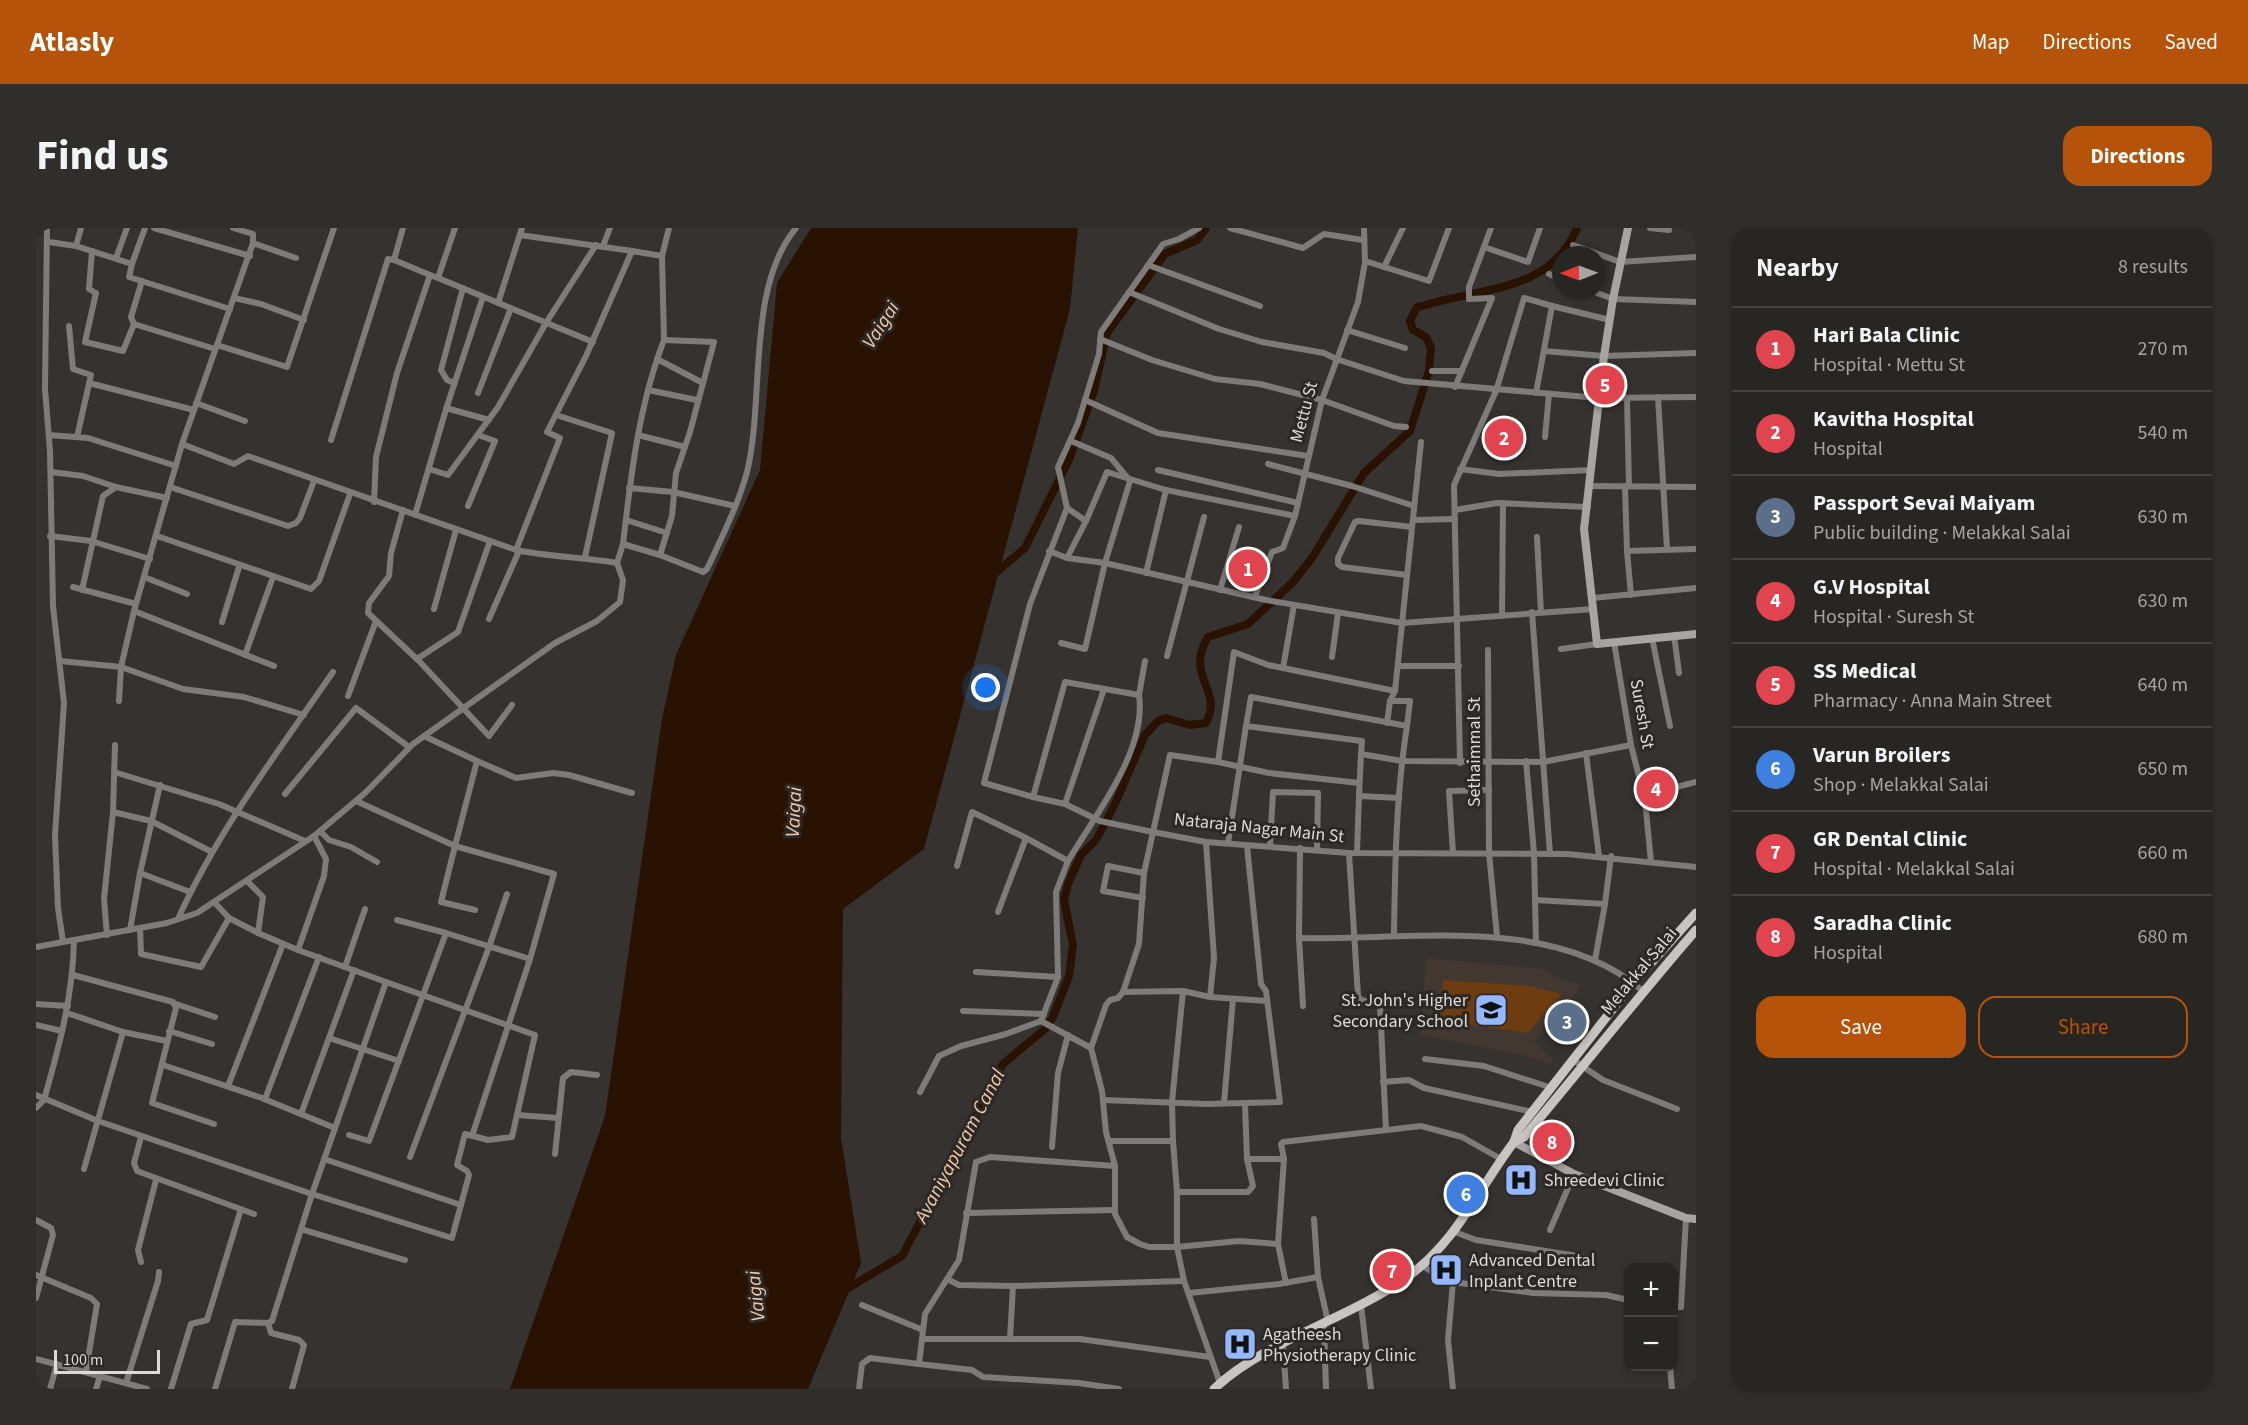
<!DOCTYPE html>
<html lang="en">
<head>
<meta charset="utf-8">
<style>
  body { margin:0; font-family:"Source Sans 3",sans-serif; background:#302e2b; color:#f1f3f6 }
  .controls { position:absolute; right:18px; bottom:18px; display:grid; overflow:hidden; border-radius:12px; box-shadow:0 3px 9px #0003 }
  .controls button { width:54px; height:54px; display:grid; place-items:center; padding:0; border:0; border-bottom:2px solid #444341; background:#282623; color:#f1f3f6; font:30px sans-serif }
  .compass { position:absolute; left:1516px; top:18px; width:54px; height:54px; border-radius:50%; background:#282623; box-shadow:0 3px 9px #0003; rotate:269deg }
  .scale { position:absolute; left:18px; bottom:15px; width:106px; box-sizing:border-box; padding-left:6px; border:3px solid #dddbd9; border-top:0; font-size:16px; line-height:21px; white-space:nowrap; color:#dddbd9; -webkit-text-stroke:4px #2c2825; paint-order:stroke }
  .you { position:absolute; left:950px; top:460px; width:21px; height:21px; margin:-15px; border:4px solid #fff; border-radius:50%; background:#1a73e8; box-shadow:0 0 0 9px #1a73e833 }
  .badge { display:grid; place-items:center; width:39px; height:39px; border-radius:50%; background:#b45309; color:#fff; font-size:20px; font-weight:700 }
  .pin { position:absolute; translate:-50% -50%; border:3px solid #fff; box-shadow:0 2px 6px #0006 }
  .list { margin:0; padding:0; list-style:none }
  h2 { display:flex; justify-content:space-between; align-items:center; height:78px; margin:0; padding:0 24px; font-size:26px }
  h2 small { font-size:20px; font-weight:400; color:#a5a5a6 }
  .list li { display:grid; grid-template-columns:39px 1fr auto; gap:18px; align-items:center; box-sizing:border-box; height:84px; padding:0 24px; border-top:2px solid #444341 }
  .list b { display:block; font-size:22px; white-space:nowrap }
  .list p { margin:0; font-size:20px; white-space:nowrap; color:#a5a5a6 }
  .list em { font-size:20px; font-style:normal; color:#a5a5a6 }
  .actions { display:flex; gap:12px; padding:18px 24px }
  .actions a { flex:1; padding:14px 0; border:2px solid #b45309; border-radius:18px; text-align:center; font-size:21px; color:#b45309 }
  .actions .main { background:#b45309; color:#fff }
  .map { position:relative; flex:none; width:1660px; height:1161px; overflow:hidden; border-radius:18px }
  header { display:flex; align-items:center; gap:36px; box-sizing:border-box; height:84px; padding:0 30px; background:#b45309; color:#fff }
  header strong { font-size:28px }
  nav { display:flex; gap:33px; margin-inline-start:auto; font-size:21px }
  .intro { display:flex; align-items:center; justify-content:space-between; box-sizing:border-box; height:144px; padding:0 36px }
  h1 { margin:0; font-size:42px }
  .button { padding:15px 27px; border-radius:18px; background:#b45309; color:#fff; font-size:21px; font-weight:700 }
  main { display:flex; gap:36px; padding:0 36px }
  aside { flex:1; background:#282623; border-radius:18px; box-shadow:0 3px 9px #0003 }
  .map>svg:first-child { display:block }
  .built { fill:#423831 }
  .green { fill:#6d3c11 }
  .water { fill:#291201 }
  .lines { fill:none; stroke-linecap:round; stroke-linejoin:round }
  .canal { stroke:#291201; stroke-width:8 }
  .street { stroke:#7e7c7a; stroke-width:6 }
  .secondary { stroke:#a8a4a2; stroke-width:8 }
  .primary { stroke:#c8c4c1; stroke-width:9 }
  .labels { text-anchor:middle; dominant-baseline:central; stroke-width:6; stroke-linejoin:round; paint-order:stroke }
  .street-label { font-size:18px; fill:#dddbd9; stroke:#2c2825 }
  .poi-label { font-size:18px; fill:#dddbd9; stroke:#2c2825; text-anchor:start }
  .water-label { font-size:20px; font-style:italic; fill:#f1c8aa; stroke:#2c2825 }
</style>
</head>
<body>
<header>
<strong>Atlasly</strong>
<nav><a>Map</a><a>Directions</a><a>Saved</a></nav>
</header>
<div class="intro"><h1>Find us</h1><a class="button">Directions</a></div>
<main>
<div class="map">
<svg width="1660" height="1161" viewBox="0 0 1660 1161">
  <rect width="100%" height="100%" fill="#36322f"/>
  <!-- built -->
  <polygon class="built" points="1390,730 1510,741 1511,745 1546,758 1498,814 1517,832 1514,836 1486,827 1384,807"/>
  <!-- green -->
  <polygon class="green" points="1407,752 1493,758 1526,766 1491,805 1404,792"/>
  <!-- water -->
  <polygon class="water" points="775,0 1042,0 1034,81 888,621 807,681 805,910 825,1035 772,1161 474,1161 569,888 626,491 640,427 724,242 741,55"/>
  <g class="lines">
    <!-- canal -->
    <g class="canal">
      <polyline points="957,347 989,320 1033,232 1058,163 1071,105 1129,26 1161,12 1170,0"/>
      <path d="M807,1063L866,1028L967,836L1009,801L1017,789L1033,748L1037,717L1028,672L1032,656L1045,627L1060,612L1079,576L1109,507L1122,493L1130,490L1154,497L1170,495C1188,461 1148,449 1172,409L1212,396L1257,354L1276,330L1328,245L1374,203L1393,143L1395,120L1390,109L1377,102L1374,93L1381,79C1392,77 1402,73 1413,71C1464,59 1518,56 1541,0"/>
    </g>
    <!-- street -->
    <g class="street">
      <polyline points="11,0 9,161 14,223 17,378 28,475 19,607 22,680 27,714 131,695 161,685 278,608 329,565 377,516 519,415 561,393 584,374 587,352 581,335"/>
      <polyline points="118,0 214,28"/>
      <polyline points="367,0 358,32 394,47"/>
      <polyline points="1163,0 1143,11 1127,16 1065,104 1063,126 1042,195 1022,239 1031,280 1050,293 1031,330 1069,335 1230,372 1366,395 1558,381"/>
      <polyline points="1194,0 1267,20 1288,6 1327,12"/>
      <polyline points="1614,0 1633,2"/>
      <polyline points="484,7 596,23"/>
      <polyline points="13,14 40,18 96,36 93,49 194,81"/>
      <polyline points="217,15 260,30"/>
      <polyline points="1537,17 1584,34 1660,29"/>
      <polyline points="40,18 45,0"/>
      <polyline points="567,18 574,0"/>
      <polyline points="1448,19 1492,34 1504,0"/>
      <polyline points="56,23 53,61 60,65 49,114 87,123 98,96"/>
      <polyline points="80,30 91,0"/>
      <polyline points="1329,33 1393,53 1413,0"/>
      <polyline points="96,36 109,0"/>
      <polyline points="1112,37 1224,78"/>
      <polyline points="1348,39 1367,0"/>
      <polyline points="1513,46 1525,51"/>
      <polyline points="402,50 557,114"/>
      <polyline points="106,53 95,89 98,96 179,121"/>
      <polyline points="1556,63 1577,71 1660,74"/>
      <polyline points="1093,64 1183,101 1226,114 1288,125 1300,131 1368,153 1563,170 1660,169"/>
      <polyline points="198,70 225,76 268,92"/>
      <polyline points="462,75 486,0"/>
      <polyline points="33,98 37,141 55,147 41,209"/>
      <polyline points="1311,102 1369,120"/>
      <polyline points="1064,111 1116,132 1179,151 1224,156 1286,172 1358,198 1370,199"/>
      <polyline points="181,117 251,139 298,0"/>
      <polyline points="1508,123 1568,128 1660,125"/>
      <polyline points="621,131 665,154"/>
      <polyline points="1396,143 1426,143"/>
      <polyline points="53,155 158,182"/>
      <polyline points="418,155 411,152 405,142 427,60"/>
      <polyline points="1419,159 1456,70 1433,71 1433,59 1455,0"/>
      <polyline points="612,162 661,172"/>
      <polyline points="442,165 475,80"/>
      <polyline points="1500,165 1516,78 1574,92"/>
      <polyline points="1622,169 1631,321"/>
      <polyline points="1591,170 1593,258"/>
      <polyline points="1049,172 1122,205 1272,228"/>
      <polyline points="160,175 209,193"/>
      <polyline points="410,180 453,192"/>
      <polyline points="520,187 576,205 549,329"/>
      <polyline points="13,207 52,210 140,238"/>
      <polyline points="602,207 649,219"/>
      <polyline points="1509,209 1513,166"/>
      <polyline points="295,212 352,31 358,32"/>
      <path d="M146,216L198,236L212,228L480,322C514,329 547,329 581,335L587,316L624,327L636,288L640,245L654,204L678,114L628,112L626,28L633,0"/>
      <polyline points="1232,236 1316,258 1378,278"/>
      <polyline points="393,241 412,247 462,179 510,95 560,17"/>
      <polyline points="1424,241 1463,246 1555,242"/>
      <polyline points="1122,242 1262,275"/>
      <polyline points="15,244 47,248 80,259"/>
      <polyline points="1554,258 1660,259"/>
      <polyline points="1589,258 1591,323"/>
      <polyline points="134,259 252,298 260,295 264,290 278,253"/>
      <polyline points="593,260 637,264 699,278"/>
      <polyline points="338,274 340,229 361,145 394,47 402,50 419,0"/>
      <polyline points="432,278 459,213 442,207"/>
      <polyline points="367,282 355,325 353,348 333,375 332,385 383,433 453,508 476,477"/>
      <polyline points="1419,282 1461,275 1552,279"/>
      <polyline points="379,287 411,178 447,69"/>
      <polyline points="590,292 631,305"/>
      <polyline points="1377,292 1419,291"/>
      <polyline points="1050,293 1071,244 1130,262 1259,288"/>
      <polyline points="14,308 55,313 114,331"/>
      <polyline points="121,308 275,361 283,353 314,266"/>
      <polyline points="1501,309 1505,384"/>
      <path d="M587,316C595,246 603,177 628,112"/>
      <polyline points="480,322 524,210 511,204 550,128 596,23 626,28"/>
      <polyline points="1013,323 1031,330"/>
      <path d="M624,327L667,344L671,341C686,309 702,277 711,244C729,171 710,60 760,0"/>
      <polyline points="1110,345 1130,262"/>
      <polyline points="1371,347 1306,339 1302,336 1302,330 1319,294 1323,293 1376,299"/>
      <polyline points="108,349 151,366"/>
      <polyline points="37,359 100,376"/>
      <polyline points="46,362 67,268 80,259 131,270"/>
      <polyline points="1184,362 1203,299"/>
      <polyline points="1595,367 1591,323 1660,321"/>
      <polyline points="1219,368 1236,324 1247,320 1259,288 1286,172 1322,74 1329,34 1328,0"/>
      <polyline points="1557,370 1660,360"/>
      <polyline points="398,381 420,302"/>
      <polyline points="98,383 238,438"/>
      <polyline points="1496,384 1514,626"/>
      <polyline points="1466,386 1467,275"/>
      <polyline points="453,391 483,323"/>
      <polyline points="186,394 203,339"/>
      <polyline points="1638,407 1643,445"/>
      <polyline points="1616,410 1634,498"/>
      <polyline points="1578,414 1595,517 1609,572 1615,634"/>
      <polyline points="1025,415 1049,421 1069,335 1094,253 1075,230 1035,213"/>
      <polyline points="1525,421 1561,416"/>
      <polyline points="1452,422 1453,625 1461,708"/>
      <polyline points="209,427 237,349"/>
      <polyline points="1131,428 1168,289"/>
      <polyline points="1296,429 1302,385"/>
      <polyline points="381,431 422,404 454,313"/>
      <polyline points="24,433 85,439 147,461 208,469 268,487"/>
      <polyline points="1109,433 1103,467 1029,454 997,569 1029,576 1064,593 1117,604 1134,527 1182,534 1198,424 1232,437 1359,463 1385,214"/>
      <polyline points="1362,438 1423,438"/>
      <polyline points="1247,440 1258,377"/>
      <polyline points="1359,463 1354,473 1374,473 1371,498"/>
      <polyline points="312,468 340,393"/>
      <polyline points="83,473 85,439 98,383 146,216 217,15 217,6 197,0"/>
      <polyline points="1351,495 1354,473"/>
      <path d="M1210,498L1215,469L1371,498C1360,567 1359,637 1358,707"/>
      <polyline points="388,508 441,533 419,618 518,646 494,731 436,908"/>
      <polyline points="1550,525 1563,628"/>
      <polyline points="441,533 480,550 517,545 533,547 596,565"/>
      <polyline points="1490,533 1498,625 1500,715"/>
      <polyline points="1182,534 1233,545 1323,555"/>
      <polyline points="1424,535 1418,257 1460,163 1488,70 1516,78"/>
      <polyline points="78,544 183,576 269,613"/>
      <polyline points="124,557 104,645 154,664"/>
      <polyline points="249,566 320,480 373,519"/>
      <polyline points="1323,568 1325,526"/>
      <polyline points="997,569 948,555 994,376 1031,280"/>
      <polyline points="1609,572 1631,567 1633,561 1660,554"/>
      <polyline points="320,573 419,618 405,674 439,682"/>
      <polyline points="1029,576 1068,461"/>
      <polyline points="77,584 115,593 176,624"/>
      <polyline points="284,603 293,612 315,619 341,634"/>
      <polyline points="278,608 290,631 288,648 262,722 350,754"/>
      <polyline points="1170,614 1178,730 1174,769"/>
      <polyline points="1192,615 1210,498 1326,513 1325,526 1366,533 1507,534 1595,517"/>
      <polyline points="1234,617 1237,564 1282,565 1281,621"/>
      <polyline points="1264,620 1263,710 1267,778"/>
      <polyline points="1321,624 1323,568 1363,570"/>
      <polyline points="1313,625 1322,768 1325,772 1344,777 1350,902"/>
      <polyline points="1417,625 1413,563 1453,562"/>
      <polyline points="1032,633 1020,664 1022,749 1005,793 1055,820"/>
      <polyline points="921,638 936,584 990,610"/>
      <polyline points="211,653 227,669 222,705 262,722"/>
      <polyline points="1107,670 1067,663 1072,638 1108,645"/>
      <polyline points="1499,672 1569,676 1559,732"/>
      <polyline points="1569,676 1575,628"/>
      <path d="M962,684L990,610L1032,633C1059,587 1111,523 1103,467"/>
      <polyline points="193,690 222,705"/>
      <path d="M142,691C182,602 242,524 297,444"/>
      <polyline points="361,692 410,705"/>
      <polyline points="104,700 105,726 165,739 193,690 178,674"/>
      <polyline points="94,702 104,645"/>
      <polyline points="71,707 68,671 77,584 79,517"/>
      <path d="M1263,710C1372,713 1517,685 1607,763"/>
      <polyline points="0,719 27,714"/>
      <polyline points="309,739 329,681"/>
      <polyline points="940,744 1022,749"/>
      <polyline points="37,747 137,774 140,780 116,875 178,896"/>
      <polygon points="350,754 499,807 476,909 452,912 429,906 421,937 431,943 433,947 416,1010 276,966"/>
      <polyline points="1087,764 1147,763 1174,769 1231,773"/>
      <polyline points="0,776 32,778"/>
      <polyline points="140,776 179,789"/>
      <polyline points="927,783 1008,786"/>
      <polyline points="31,785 87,804 131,813"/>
      <polyline points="0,797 26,803"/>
      <polyline points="133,803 176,816"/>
      <polyline points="293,810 363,833"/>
      <polyline points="1389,831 1448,838 1516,860"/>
      <polyline points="1537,832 1567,852 1641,881"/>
      <polyline points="127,837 229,871 283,729"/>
      <polyline points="1347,854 1373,852 1388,860 1497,884"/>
      <polyline points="192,858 247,716"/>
      <polyline points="884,864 903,828 925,818 970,806 1005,793"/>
      <polyline points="0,867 62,893 276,966 236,1093 232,1095 199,1094 179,1161"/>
      <polyline points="228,871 299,900"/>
      <polyline points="1067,872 1171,876 1244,874 1230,763 1225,756 1211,618"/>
      <polyline points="1188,875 1197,771"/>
      <polyline points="1209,876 1211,931 1248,931 1245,916 1247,914 1385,898 1426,909 1465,931"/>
      <path d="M0,880L8,872C23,819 37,768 38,712"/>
      <polyline points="265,886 318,742"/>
      <polyline points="481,887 522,890"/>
      <polyline points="313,907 333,913 410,705 494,731"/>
      <polyline points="105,909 98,935 101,943 218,986"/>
      <polyline points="1073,913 1137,913 1136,874 1147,763"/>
      <polyline points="1137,913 1141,964 1141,1019 1203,1013 1242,1016"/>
      <polyline points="1016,919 1022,845 1032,807"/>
      <polyline points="519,926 527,850 535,844 561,847"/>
      <polyline points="374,929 453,719 471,666"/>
      <polyline points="288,931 425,977"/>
      <polyline points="1248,931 1242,1016 1250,1055"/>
      <polyline points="1079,938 954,929 940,934 923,1032 911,1051 923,1057 977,1058 1148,1053"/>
      <polyline points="48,941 87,804"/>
      <polyline points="1141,964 1212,964 1217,958 1211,931"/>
      <polyline points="930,985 1079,982"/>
      <polyline points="1278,991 1282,1049 1292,1094"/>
      <polyline points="0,992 15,1000 17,1007 0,1070"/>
      <polyline points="265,1001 369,1032"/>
      <polyline points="1514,1002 1538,946"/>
      <polyline points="1419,1004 1440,1012 1554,1030"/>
      <polyline points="105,1034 102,1022 120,952"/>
      <polyline points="1386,1037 1406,1051 1417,1054 1498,1065 1570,1067 1592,1072"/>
      <polyline points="0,1047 55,1070 61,1076 50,1143"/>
      <polyline points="911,1051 889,1086 883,1136 936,1142 947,1149 1043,1155 1083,1161"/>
      <polyline points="1153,1065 1243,1056 1282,1049"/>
      <polyline points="826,1077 887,1102"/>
      <polyline points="1325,1077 1335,1161"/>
      <polyline points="1638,1079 1645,1079 1650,990"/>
      <polyline points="232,1095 235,1105 263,1112 268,1117 256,1161"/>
      <polyline points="1288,1097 1290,1161"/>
      <polyline points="886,1111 974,1111 977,1058"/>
      <polyline points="974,1111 1044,1111 1174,1129"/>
      <polyline points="1247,1117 1250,1161"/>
      <polyline points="0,1131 111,1161"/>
      <polyline points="1634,1138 1636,1161"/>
      <polyline points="90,1155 122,1053 123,1044"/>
      <polyline points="1184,1155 1148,1053 1141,1019 1113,1019 1104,1016 1091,1009 1079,986 1079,938 1070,904 1066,863 1055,820 1070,777 1074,772 1082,770 1087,764 1103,716 1108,645 1117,604 1170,614 1313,625 1531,626 1660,639"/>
      <polyline points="14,1161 21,1136"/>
      <polyline points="60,1161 64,1148"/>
      <polyline points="135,1161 155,1096 171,1092 205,981"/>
      <polyline points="823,1161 826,1136 834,1130 883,1136"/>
      <polyline points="1417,1161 1412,1112 1417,1054"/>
    </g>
    <!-- secondary -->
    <g class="secondary">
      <polyline points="1592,0 1577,71 1568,128 1548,301 1561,416 1660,406"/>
      <polyline points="1478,914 1538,946 1650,990 1660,991"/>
    </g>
    <!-- primary -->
    <g class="primary">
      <path d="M1478,914L1488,909C1546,840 1601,770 1660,702"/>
      <path d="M1178,1161C1228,1113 1313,1091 1371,1049C1420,1015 1443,960 1478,914L1482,902L1597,755L1660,685"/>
    </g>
  </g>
  <!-- icons -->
  <defs>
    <g id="school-square" transform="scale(1.725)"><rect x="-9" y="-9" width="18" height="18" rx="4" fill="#94b7fd" stroke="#2c2825"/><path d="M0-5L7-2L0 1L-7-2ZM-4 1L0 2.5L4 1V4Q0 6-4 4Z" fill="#111"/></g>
    <g id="hospital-square" transform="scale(1.725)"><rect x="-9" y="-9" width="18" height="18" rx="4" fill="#94b7fd" stroke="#2c2825"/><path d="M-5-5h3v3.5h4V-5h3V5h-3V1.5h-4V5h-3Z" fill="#111"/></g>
  </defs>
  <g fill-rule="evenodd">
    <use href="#school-square" x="1455" y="782"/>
    <use href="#hospital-square" x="1485" y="952"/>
    <use href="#hospital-square" x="1410" y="1042"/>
    <use href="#hospital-square" x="1204" y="1116"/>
  </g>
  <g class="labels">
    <!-- street labels -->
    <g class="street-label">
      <text transform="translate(1268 184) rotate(-75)">Mettu St</text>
      <text transform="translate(1606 486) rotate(80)">Suresh St</text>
      <text transform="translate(1438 524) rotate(-90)">Sethaimmal St</text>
      <text transform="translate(1223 600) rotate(6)">Nataraja Nagar Main St</text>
      <text transform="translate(1603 743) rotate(-50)">Melakkal Salai</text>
    </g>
    <!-- poi labels -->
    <g class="poi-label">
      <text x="1432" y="772" text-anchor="end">St. John's Higher<tspan x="1432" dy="21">Secondary School</tspan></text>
      <text x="1508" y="952">Shreedevi Clinic</text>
      <text x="1433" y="1032">Advanced Dental<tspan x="1433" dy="21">Inplant Centre</tspan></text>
      <text x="1227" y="1106">Agatheesh<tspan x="1227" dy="21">Physiotherapy Clinic</tspan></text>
    </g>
    <!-- water labels -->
    <g class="water-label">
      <text transform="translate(845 97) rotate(-58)">Vaigai</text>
      <text transform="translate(758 584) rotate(-87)">Vaigai</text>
      <text transform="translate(924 918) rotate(-62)">Avaniyapuram Canal</text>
      <text transform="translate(720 1068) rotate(-96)">Vaigai</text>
    </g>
  </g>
</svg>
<div class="controls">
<button>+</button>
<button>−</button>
</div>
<svg class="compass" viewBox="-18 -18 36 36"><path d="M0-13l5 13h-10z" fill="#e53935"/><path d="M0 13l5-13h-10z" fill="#a5a5a6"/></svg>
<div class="scale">100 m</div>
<div class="you"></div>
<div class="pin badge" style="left:1212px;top:341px;background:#e0444e">1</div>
<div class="pin badge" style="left:1468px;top:210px;background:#e0444e">2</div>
<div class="pin badge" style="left:1531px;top:794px;background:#5c6f8a">3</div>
<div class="pin badge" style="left:1620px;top:561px;background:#e0444e">4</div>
<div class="pin badge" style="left:1569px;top:157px;background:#e0444e">5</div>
<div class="pin badge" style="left:1430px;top:966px;background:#3f7fe0">6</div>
<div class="pin badge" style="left:1356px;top:1043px;background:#e0444e">7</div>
<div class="pin badge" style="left:1516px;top:914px;background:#e0444e">8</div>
</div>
<aside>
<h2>Nearby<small>8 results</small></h2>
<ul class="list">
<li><span class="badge" style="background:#e0444e">1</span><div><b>Hari Bala Clinic</b><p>Hospital · Mettu St</p></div><em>270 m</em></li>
<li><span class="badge" style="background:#e0444e">2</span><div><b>Kavitha Hospital</b><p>Hospital</p></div><em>540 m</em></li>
<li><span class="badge" style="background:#5c6f8a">3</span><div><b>Passport Sevai Maiyam</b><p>Public building · Melakkal Salai</p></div><em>630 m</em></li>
<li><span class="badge" style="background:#e0444e">4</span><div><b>G.V Hospital</b><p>Hospital · Suresh St</p></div><em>630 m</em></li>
<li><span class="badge" style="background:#e0444e">5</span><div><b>SS Medical</b><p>Pharmacy · Anna Main Street</p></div><em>640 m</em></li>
<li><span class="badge" style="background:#3f7fe0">6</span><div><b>Varun Broilers</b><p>Shop · Melakkal Salai</p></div><em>650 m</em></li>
<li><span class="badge" style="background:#e0444e">7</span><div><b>GR Dental Clinic</b><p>Hospital · Melakkal Salai</p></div><em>660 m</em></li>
<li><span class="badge" style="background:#e0444e">8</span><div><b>Saradha Clinic</b><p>Hospital</p></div><em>680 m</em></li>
</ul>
<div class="actions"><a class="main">Save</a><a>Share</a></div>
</aside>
</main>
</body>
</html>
